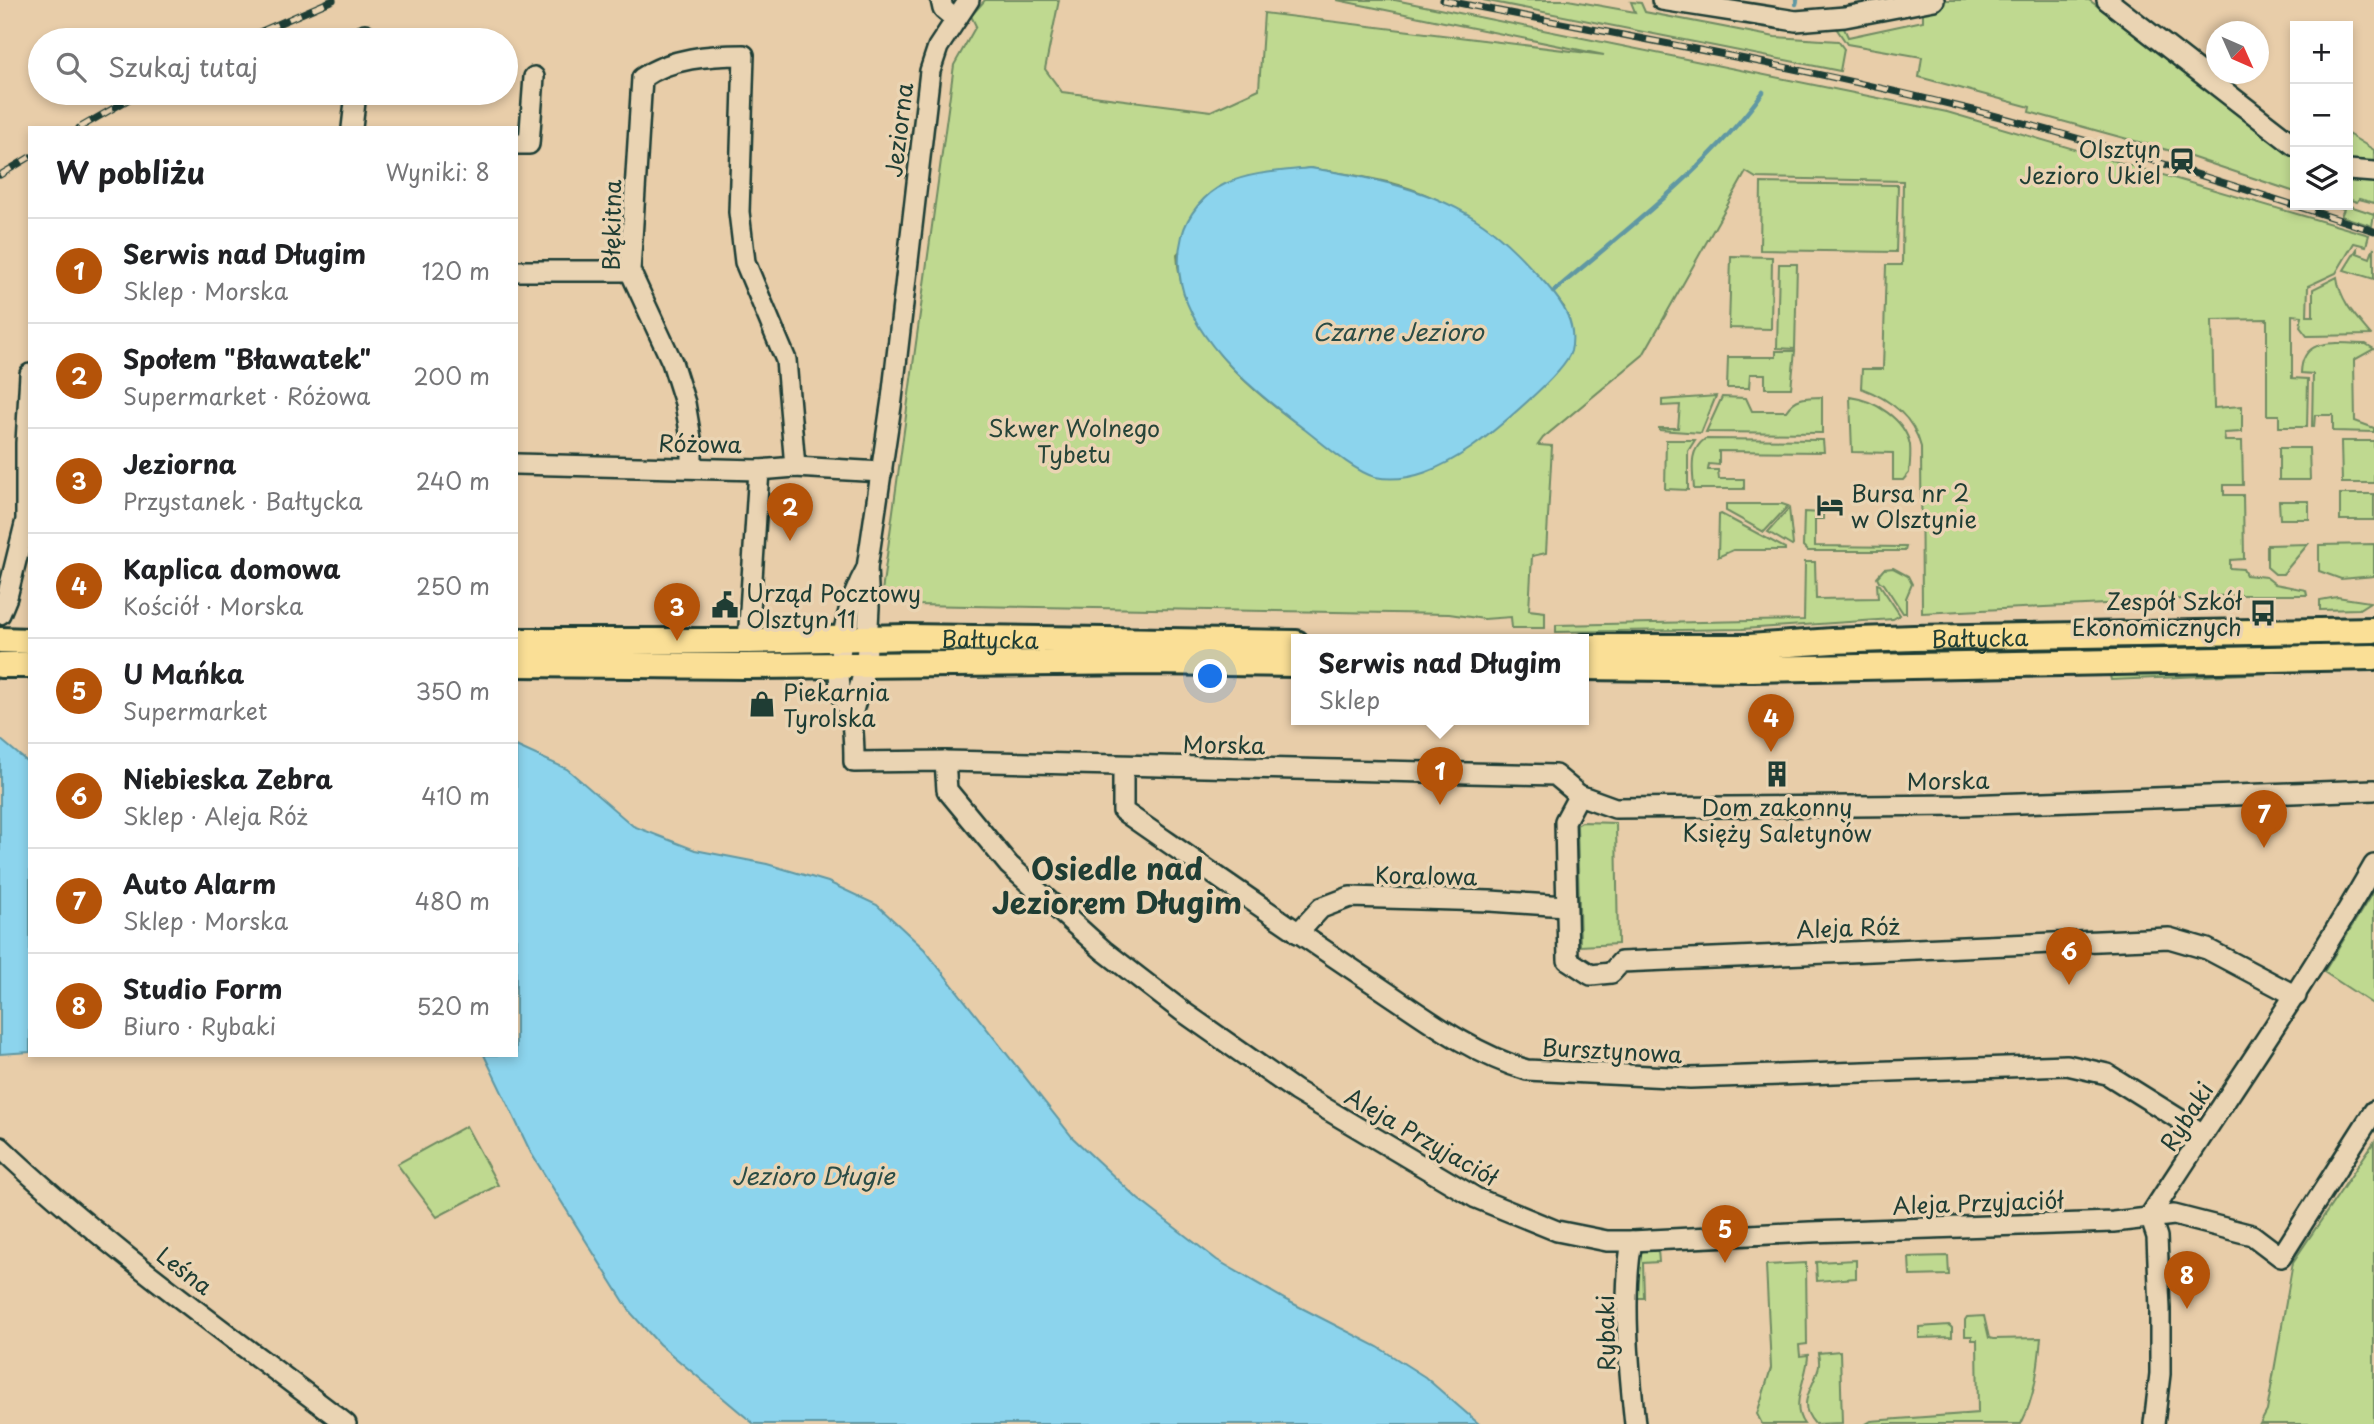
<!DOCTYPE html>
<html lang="pl">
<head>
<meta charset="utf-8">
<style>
  body { margin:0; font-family:"Playpen Sans",sans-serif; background:#f2f2f2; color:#202124 }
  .controls { position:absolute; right:21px; top:21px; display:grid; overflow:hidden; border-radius:0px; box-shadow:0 4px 10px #0003 }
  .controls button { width:63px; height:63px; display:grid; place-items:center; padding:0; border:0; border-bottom:2px solid #e0e0e0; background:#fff; color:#202124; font:35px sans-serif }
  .compass { position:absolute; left:2206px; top:21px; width:63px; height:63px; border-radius:50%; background:#fff; box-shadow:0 4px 10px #0003; rotate:135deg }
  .you { position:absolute; left:1211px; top:677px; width:24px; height:24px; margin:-18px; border:5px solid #fff; border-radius:50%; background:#1a73e8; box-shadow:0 0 0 10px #1a73e833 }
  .badge { display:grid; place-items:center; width:46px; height:46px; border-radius:50%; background:#b45309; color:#fff; font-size:23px; font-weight:700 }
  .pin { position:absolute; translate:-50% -58px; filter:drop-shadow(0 2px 4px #0008) }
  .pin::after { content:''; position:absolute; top:37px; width:24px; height:21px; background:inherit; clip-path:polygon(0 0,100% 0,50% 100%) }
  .popup { position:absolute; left:1291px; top:634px; width:298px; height:91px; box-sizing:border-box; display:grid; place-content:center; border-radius:0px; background:#fff; filter:drop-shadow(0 2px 5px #0005); font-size:23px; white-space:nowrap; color:#757577 }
  .popup b { font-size:26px; color:#202124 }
  .popup::after { content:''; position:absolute; left:50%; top:100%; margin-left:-14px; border:14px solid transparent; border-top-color:#fff }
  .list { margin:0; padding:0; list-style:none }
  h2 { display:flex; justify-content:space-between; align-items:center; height:91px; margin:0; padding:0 28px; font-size:30px }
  h2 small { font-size:23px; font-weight:400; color:#757577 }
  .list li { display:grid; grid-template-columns:46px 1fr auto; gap:21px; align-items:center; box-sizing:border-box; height:105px; padding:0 28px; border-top:2px solid #e0e0e0 }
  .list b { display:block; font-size:26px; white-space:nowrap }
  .list p { margin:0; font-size:23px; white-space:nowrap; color:#757577 }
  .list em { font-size:23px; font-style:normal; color:#757577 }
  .icon { flex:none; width:38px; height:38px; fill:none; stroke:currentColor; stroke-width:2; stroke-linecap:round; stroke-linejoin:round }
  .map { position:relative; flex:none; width:2374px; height:1424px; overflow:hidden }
  .search { position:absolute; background:#fff; box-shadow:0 4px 10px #0003; left:28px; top:28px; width:490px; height:77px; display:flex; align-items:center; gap:18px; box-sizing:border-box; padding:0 24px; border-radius:38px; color:#757577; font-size:26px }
  .panel { position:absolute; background:#fff; box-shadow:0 4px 10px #0003; left:28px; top:126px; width:490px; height:931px; border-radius:0px }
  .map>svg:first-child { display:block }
  .green { fill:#bfd990; stroke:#6f8b62; stroke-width:2; fill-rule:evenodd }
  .water { fill:#8cd4ed; stroke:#6098a3; stroke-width:2 }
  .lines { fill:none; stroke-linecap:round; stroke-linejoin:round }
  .stream { stroke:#6098a3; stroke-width:4.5 }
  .minor-casing { stroke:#1f3d34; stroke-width:24 }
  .major-casing { stroke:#1f3d34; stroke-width:30 }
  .minor { stroke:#ead4b3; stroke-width:19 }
  .major { stroke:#fadf96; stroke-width:24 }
  .rail-casing { stroke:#1f3d34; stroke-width:7 }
  .rail { stroke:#ead4b3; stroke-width:4.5; stroke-dasharray:13; stroke-linecap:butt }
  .labels { text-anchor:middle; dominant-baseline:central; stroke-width:7; stroke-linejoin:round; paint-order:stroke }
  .street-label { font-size:23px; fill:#1f3d34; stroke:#ead4b3 }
  .poi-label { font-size:23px; fill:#1f3d34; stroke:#ead4b3; text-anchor:start }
  .park-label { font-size:23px; fill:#274539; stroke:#ead4b3 }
  .water-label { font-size:24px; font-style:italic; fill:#2a4c46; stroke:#ead4b3 }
  .district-label { font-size:30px; font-weight:bold; fill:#1f3d34; stroke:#ead4b3 }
</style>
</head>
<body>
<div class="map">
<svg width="2374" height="1424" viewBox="0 0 2374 1424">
  <rect width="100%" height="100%" fill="#e8cda9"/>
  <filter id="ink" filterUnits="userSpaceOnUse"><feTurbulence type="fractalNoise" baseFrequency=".0143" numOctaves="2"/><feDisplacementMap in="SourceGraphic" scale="14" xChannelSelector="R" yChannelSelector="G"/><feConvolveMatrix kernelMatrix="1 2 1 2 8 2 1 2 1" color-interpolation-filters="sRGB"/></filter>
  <g filter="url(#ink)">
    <!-- green -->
    <g class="green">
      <path d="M985,0H1059L1045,69L1062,92L1211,111L1259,89L1264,13L1604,55L1337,0H1395L1947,112L2369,235L2366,246L2354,243L2336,273L2308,286L2307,316H2313V289L2337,277C2340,301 2356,317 2371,335L2307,336L2300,327L2302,316L2292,315V378L2308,379L2307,427H2279V415H2267V319L2212,320L2214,408L2242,406V432L2224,433L2225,441H2242L2243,485H2224V495H2243L2244,559L2230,560V568L2243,569L2246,575L2266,577L2275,584L2306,590L2307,595H2231L2146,602L1922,613L1921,447C1913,416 1890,399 1861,388L1862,369H1883L1886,265H1902L1903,181L1756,178L1746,172L1643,355L1543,438L1538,445L1552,446L1546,553L1532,556L1529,610L1545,612V628H1512L1511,617L1484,619L1449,614L914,605L881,599L954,65L976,26L971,16ZM1310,168C1340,173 1370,177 1399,185C1469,206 1521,251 1564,307L1303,428C1245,386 1180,330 1177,254L1246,177Z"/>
      <polygon points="1483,0 1568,0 1635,12 1631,2 1641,3 1645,12 1775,37 1838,41 1844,49 1840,71"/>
      <polygon points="1947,0 2089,0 2295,150 2295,192 2182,154 2029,112 2030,107 1919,77 1922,57 1847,44 1834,25 1843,26 1848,37 1923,21 1923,12 1926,8"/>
      <polygon points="2348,134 2374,150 2374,165 2348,164"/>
      <polygon points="2348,174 2374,177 2374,203 2359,199 2357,202 2348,199"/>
      <polygon points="1761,183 1898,185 1896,252 1760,250"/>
      <polygon points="2332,205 2347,205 2374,214 2372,226 2341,216 2344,209"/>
      <polygon points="2374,247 2374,279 2344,270 2357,249 2357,253 2370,258"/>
      <polygon points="1731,256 1772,257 1771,329 1729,328"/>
      <polygon points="1779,264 1797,264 1795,349 1777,348"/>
      <path d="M2366,344L2374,349L2354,360L2355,421L2374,428V432L2333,431V415H2315L2314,427H2312L2313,374L2301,373C2302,335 2337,344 2366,344Z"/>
      <polygon points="1776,351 1795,351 1791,388 1765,388 1765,374 1750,374 1749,388 1727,388 1728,357 1776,357"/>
      <polygon points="1716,396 1701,433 1659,430 1659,428 1678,428 1680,405 1662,406 1662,400"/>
      <path d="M1722,397L1746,398L1752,411H1786C1795,397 1806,397 1822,397V433L1706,432Z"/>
      <path d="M1850,397C1874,400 1905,419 1910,445C1911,454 1910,464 1909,473L1903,480H1893V453L1852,452Z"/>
      <path d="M1705,439L1823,440L1824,452L1719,451V465L1709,464L1708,470H1718L1719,479H1744V489H1694C1693,470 1688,451 1705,439Z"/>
      <polygon points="1666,440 1695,440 1688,451 1688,490 1665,489"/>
      <polygon points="2341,441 2374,441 2374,483 2342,483"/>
      <polygon points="2279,448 2309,448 2310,480 2279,480"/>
      <rect x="2340" y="494" width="34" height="26"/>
      <polygon points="2279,501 2309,501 2309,519 2280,519"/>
      <polygon points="1726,504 1782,504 1788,506 1764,532 1726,511"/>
      <polygon points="1789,508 1793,545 1792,546 1768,532"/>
      <polygon points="1804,512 1823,513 1823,519 1815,519 1815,546 1906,547 1905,551 1808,551 1803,546"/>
      <polygon points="1721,514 1785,548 1785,550 1733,550 1718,557 1719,515"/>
      <polygon points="2308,544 2283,574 2275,574 2267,567 2267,545"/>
      <polygon points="2374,544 2374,576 2341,579 2319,571 2319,545"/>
      <polygon points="1805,562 1815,562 1816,599 1878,598 1877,584 1880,585 1900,615 1893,619 1742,629 1556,632 1556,625 1804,620"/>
      <polygon points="1893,568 1908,576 1912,584 1906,598 1906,613 1903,613 1884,584 1879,581 1877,577 1884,569"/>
      <polygon points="2337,597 2370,602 2359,609 2320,610 2320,600"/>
      <polygon points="2181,646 2104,654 1942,658 1942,647"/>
      <polygon points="2365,669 2111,680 2110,676 2126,672"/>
      <polygon points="1582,822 1616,823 1618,944 1580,946 1577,825"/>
      <polygon points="2374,890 2374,1005 2324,972"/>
      <polygon points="466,1126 498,1185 437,1217 397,1164"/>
      <polygon points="2374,1142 2374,1424 2260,1424 2267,1411 2293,1262"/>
      <path d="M1658,1250L1659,1262L1643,1263L1644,1298H1637C1637,1288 1632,1258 1641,1252C1645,1250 1654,1250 1658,1250Z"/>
      <polygon points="1948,1256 1949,1275 1910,1276 1909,1257"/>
      <polygon points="1856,1260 1856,1278 1817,1281 1816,1262"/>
      <path d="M1806,1263L1807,1344L1799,1345L1800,1356L1808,1355C1808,1377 1789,1404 1804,1424H1762L1757,1414L1771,1368L1766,1265Z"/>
      <path d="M1984,1316L1989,1338L1993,1339L2041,1338C2038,1368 2035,1397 2021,1424H1866L1871,1421L1978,1413L1977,1340H1972V1336H1965V1320L1967,1317Z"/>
      <polygon points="1949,1325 1952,1328 1952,1337 1919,1338 1919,1327"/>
      <path d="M1840,1351L1842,1423L1815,1424C1796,1403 1812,1391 1818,1370C1820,1365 1819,1358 1818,1353Z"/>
    </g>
    <!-- water -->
    <g class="water">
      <path d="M1310,168C1369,177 1433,189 1483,224C1506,240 1527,263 1546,284C1563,303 1577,324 1571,351C1565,373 1491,434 1471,448C1443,467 1410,484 1375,477C1355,472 1321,442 1304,429C1246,385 1161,318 1182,236C1187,215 1205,193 1225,184C1250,172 1283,171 1310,168Z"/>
      <polygon points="0,739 30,764 30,1052 0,1054"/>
      <polygon points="516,746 567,769 633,826 695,850 767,864 828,882 877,905 924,949 1073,1138 1138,1199 1217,1260 1286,1300 1378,1347 1425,1377 1479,1424 754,1424 659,1344 631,1313 531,1153 484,1055 516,1055"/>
    </g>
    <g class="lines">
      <!-- stream -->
      <g class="stream">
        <polyline points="1796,4 1797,0"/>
        <path d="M1553,292C1625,230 1707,170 1763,92"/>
      </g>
      <!-- minor casing -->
      <g class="minor-casing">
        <g id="minor">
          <polyline points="941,0 943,9 955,19"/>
          <polyline points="1662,0 1796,21 1845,17 1934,0"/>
          <polyline points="2107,0 2295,146"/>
          <polyline points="364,40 365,34"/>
          <polyline points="352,128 356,93"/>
          <polyline points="516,144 529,144 534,77"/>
          <polyline points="2348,170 2374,172"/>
          <polyline points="516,271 630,271"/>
          <polyline points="516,464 759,470 795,467 882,472"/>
          <path d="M692,467V444L685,403L672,362L630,271L642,78C670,58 710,55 744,55L739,212L745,262L786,360L795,467"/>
          <path d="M867,568C848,602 836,649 840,688C841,699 849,708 851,718C854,732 854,748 854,762L945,761L947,790L1009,865L1103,950L1182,1011L1296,1091L1476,1198L1557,1231L1607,1241H1632L1810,1232L2113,1222L2174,1215L2252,1235L2281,1257L2374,1111"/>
          <polyline points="0,614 7,597 26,520 26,443 30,374"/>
          <polyline points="748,641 759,470"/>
          <polyline points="851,718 866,664 869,607 867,568 892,399 930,71 938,47 969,0"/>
          <polyline points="945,761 1555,775 1579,795 1615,808 1964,805 2374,790"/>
          <path d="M1123,766V811C1205,868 1286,925 1370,981C1420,1014 1469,1053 1527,1070L1690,1078L2067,1065L2107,1074L2203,1134"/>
          <polyline points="1579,795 1565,821 1568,960 1591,975 1611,973 1621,962 2169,938 2207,949 2296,996"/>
          <polyline points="1298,933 1321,908 1350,897 1490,901 1566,906"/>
          <path d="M0,1147C107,1249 229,1334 346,1424"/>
          <path d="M2150,1216C2225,1099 2305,986 2374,865"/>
          <polyline points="2150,1216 2157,1237 2160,1309 2160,1374 2154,1424"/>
          <path d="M1632,1241C1622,1296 1629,1368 1635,1424"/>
        </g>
      </g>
      <!-- major casing -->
      <g class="major-casing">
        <g id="major">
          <polyline points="0,640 30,641"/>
          <path id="s1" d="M516,641H748L907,637L1296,643"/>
          <path id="s2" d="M1584,647H1749L1832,641L1914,638L2374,630"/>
          <polyline points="516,664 745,666 1149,662 1296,664"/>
          <polyline points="0,665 30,665"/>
          <polyline points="1584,667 1752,669 2374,657"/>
        </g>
      </g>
      <!-- minor -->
      <use href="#minor" class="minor"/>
      <!-- major -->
      <use href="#major" class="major"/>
      <!-- rail casing -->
      <g class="rail-casing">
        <g id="rail">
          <path d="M1443,0C1619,35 1798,66 1973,110C2108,144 2241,188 2374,231"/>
          <polyline points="241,40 333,0"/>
          <polyline points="79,128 140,93"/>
          <polyline points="0,175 30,157"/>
        </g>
      </g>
      <!-- rail -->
      <use href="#rail" class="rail"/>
    </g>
  </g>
  <!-- icons -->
  <defs>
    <g id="station-bare" transform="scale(2.1)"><path d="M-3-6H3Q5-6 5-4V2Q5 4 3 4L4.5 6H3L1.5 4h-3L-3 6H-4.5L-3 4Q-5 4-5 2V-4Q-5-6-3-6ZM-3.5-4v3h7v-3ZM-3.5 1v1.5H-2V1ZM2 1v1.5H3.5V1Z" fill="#1f3d34" stroke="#ead4b3" stroke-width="2.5" paint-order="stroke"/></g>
    <g id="hotel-bare" transform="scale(2.1)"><path d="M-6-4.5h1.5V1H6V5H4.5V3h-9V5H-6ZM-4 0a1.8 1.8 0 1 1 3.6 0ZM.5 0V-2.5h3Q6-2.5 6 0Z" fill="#1f3d34" stroke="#ead4b3" stroke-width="2.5" paint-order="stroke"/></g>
    <g id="civic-bare" transform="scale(2.1)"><path d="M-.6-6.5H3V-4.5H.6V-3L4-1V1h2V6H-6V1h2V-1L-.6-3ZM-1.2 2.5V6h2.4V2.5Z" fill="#1f3d34" stroke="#ead4b3" stroke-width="2.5" paint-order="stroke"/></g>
    <g id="bus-bare" transform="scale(2.1)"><path d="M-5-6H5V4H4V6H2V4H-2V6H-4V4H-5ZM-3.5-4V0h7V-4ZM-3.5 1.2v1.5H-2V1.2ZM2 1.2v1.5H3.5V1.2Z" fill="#1f3d34" stroke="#ead4b3" stroke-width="2.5" paint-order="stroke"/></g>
    <g id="shop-bare" transform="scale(2.1)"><path d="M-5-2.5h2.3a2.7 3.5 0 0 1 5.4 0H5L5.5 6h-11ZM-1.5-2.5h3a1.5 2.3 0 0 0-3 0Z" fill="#1f3d34" stroke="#ead4b3" stroke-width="2.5" paint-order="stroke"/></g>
    <g id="building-bare" transform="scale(2.1)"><path d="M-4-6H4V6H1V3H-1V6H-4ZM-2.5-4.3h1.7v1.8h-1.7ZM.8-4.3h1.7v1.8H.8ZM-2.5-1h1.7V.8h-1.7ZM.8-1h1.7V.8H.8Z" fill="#1f3d34" stroke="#ead4b3" stroke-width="2.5" paint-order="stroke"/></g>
  </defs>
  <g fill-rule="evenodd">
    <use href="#station-bare" x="2182" y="161"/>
    <use href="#hotel-bare" x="1830" y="505"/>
    <use href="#civic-bare" x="725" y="605"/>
    <use href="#bus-bare" x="2263" y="613"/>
    <use href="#shop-bare" x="762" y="704"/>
    <use href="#building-bare" x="1777" y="774"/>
  </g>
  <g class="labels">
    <!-- street labels -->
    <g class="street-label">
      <text transform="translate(898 130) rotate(-83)">Jeziorna</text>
      <text transform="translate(611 225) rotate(-89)">Błękitna</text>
      <text transform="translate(700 443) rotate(1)">Różowa</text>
      <text stroke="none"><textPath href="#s2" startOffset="396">Bałtycka</textPath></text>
      <text stroke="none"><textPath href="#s1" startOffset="474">Bałtycka</textPath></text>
      <text transform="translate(1224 744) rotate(1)">Morska</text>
      <text transform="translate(1948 780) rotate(-1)">Morska</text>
      <text transform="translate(1426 875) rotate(1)">Koralowa</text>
      <text transform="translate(1848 927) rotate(-2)">Aleja Róż</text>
      <text transform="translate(1612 1050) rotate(3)">Bursztynowa</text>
      <text transform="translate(2186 1116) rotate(-57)">Rybaki</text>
      <text transform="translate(1422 1136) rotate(30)">Aleja Przyjaciół</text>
      <text transform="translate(1978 1202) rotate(-2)">Aleja Przyjaciół</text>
      <text transform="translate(185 1270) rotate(37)">Leśna</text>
      <text transform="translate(1605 1333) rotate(-91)">Rybaki</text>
    </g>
    <!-- poi labels -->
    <g class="poi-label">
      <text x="2161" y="148" text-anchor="end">Olsztyn<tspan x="2161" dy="26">Jezioro Ukiel</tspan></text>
      <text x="1851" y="492">Bursa nr 2<tspan x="1851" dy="26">w Olsztynie</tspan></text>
      <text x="746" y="592">Urząd Pocztowy<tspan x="746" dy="26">Olsztyn 11</tspan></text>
      <text x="2242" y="600" text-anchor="end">Zespół Szkół<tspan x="2242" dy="26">Ekonomicznych</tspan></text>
      <text x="783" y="691">Piekarnia<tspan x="783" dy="26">Tyrolska</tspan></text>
      <text x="1777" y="806" text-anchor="middle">Dom zakonny<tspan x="1777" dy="26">Księży Saletynów</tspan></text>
    </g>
    <!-- park labels -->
    <g class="park-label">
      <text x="1074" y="427">Skwer Wolnego<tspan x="1074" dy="26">Tybetu</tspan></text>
    </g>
    <!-- water labels -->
    <g class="water-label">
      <text x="1398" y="331">Czarne Jezioro</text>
      <text x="813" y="1175">Jezioro Długie</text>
    </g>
    <!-- district labels -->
    <g class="district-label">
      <text x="1117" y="867">Osiedle nad<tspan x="1117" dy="34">Jeziorem Długim</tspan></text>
    </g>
  </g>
</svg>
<div class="controls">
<button>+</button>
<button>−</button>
<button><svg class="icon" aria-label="layers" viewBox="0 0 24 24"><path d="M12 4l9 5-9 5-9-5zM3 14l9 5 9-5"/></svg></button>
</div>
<svg class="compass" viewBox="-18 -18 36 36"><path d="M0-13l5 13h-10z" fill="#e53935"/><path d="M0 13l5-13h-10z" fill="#757577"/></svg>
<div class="you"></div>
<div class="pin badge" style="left:1440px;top:805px">1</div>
<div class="popup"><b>Serwis nad Długim</b>Sklep</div>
<div class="pin badge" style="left:790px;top:541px">2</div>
<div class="pin badge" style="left:677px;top:641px">3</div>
<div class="pin badge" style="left:1771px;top:752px">4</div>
<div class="pin badge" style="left:1725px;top:1263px">5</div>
<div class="pin badge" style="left:2069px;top:985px">6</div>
<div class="pin badge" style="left:2264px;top:848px">7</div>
<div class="pin badge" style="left:2187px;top:1309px">8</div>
<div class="search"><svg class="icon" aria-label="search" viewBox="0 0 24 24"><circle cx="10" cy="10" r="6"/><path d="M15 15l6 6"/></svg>Szukaj tutaj</div>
<section class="panel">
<h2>W pobliżu<small>Wyniki: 8</small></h2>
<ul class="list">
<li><span class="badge">1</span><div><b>Serwis nad Długim</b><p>Sklep · Morska</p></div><em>120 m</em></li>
<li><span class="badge">2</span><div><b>Społem &quot;Bławatek&quot;</b><p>Supermarket · Różowa</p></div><em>200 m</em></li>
<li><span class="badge">3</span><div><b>Jeziorna</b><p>Przystanek · Bałtycka</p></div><em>240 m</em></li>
<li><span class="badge">4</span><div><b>Kaplica domowa</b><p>Kościół · Morska</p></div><em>250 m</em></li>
<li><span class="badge">5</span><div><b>U Mańka</b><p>Supermarket</p></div><em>350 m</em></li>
<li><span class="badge">6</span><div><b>Niebieska Zebra</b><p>Sklep · Aleja Róż</p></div><em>410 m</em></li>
<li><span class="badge">7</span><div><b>Auto Alarm</b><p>Sklep · Morska</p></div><em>480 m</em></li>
<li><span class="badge">8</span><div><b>Studio Form</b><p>Biuro · Rybaki</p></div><em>520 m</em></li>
</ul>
</section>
</div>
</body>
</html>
